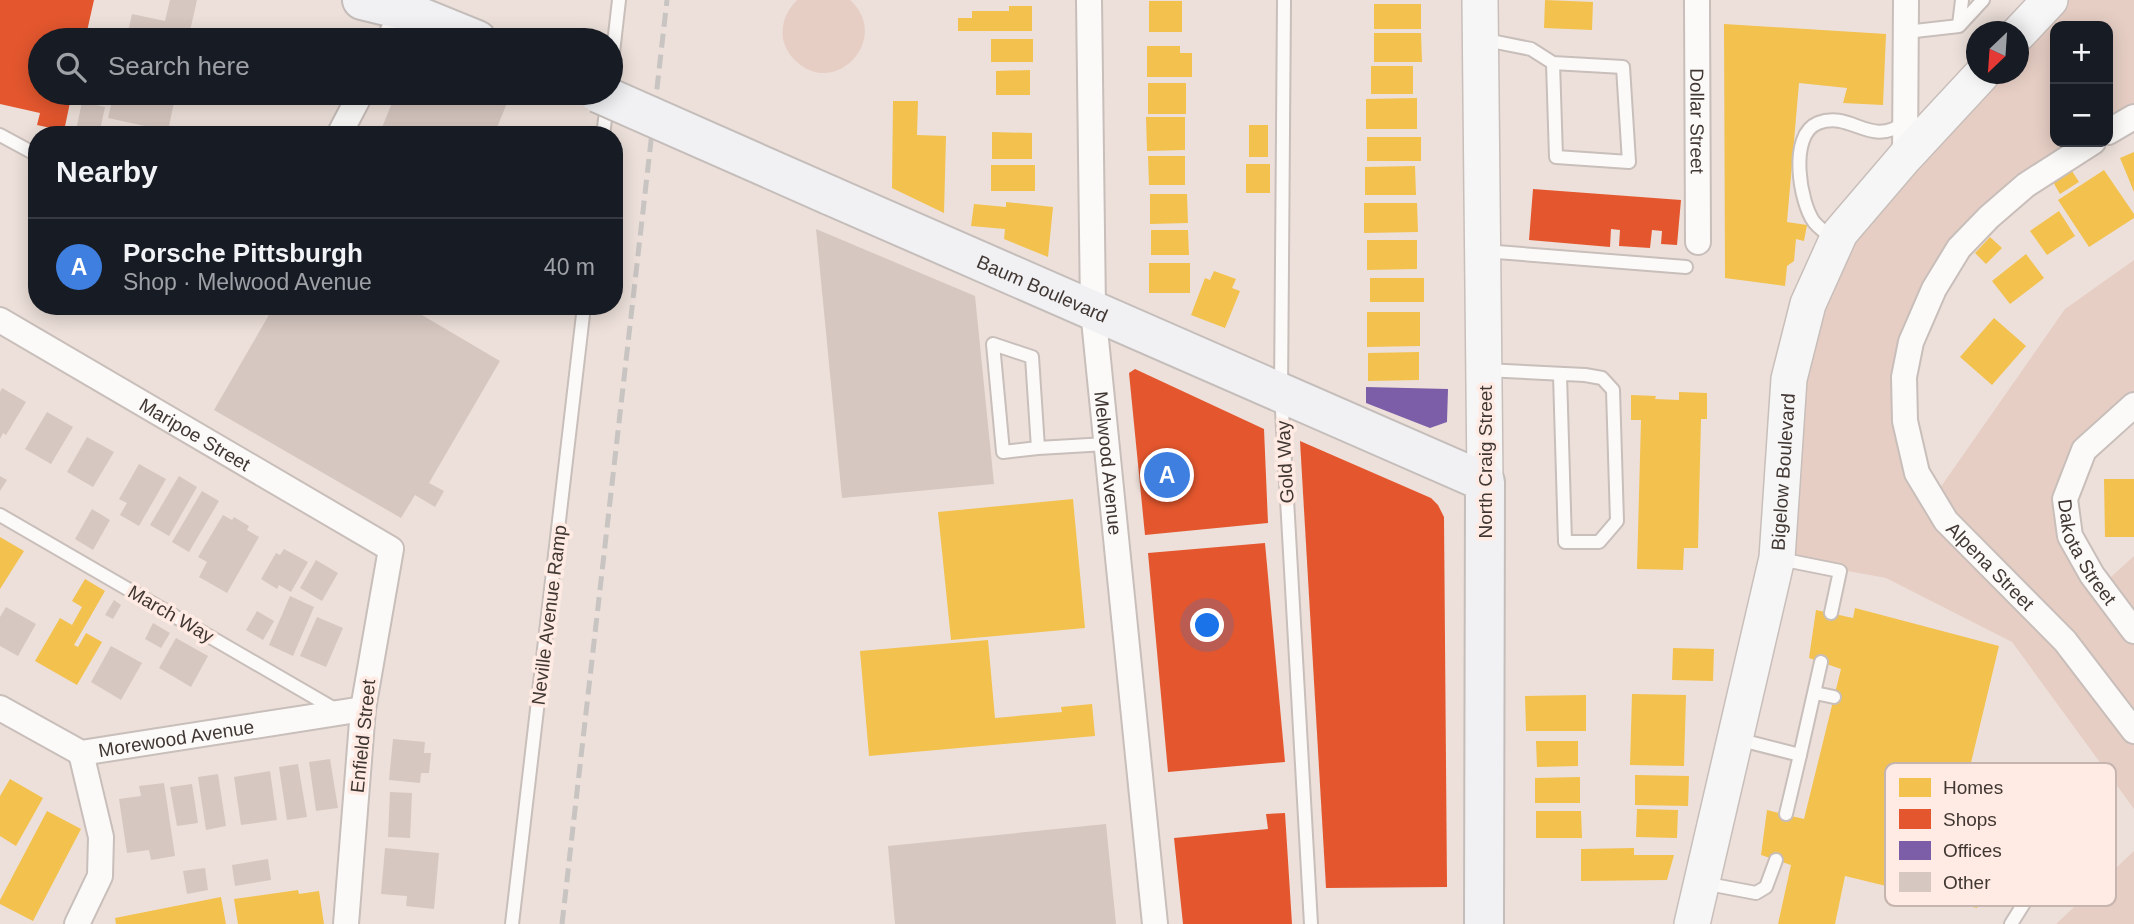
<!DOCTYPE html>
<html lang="en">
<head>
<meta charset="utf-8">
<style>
  body { margin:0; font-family:Helvetica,sans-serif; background:#242831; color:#f1f3f6 }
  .controls { position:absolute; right:21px; top:21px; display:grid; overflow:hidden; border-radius:14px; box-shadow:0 4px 18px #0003 }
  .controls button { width:63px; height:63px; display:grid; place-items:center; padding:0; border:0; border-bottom:2px solid #363941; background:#171b24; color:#f1f3f6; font:35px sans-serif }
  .compass { position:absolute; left:1966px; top:21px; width:63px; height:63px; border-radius:50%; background:#171b24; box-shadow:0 4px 18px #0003; rotate:205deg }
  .you { position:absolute; left:1208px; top:626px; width:24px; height:24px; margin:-18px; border:5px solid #fff; border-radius:50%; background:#1a73e8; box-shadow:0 0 0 10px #1a73e833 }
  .badge { display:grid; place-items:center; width:46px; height:46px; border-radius:50%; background:#b45309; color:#fff; font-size:23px; font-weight:700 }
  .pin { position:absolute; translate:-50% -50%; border:4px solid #fff; box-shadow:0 2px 7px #0006 }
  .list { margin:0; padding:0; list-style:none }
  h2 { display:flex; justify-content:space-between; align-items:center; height:91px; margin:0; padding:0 28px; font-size:30px }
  h2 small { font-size:23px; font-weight:400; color:#9ea1a6 }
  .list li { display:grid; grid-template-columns:46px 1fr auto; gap:21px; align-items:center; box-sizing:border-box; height:98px; padding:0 28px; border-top:2px solid #363941 }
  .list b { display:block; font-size:26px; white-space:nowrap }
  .list p { margin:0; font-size:23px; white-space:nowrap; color:#9ea1a6 }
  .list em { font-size:23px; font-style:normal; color:#9ea1a6 }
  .icon { flex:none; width:38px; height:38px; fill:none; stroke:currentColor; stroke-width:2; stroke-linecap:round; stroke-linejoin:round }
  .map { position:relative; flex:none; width:2134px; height:924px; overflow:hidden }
  .search { position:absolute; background:#171b24; box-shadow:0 4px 18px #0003; left:28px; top:28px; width:595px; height:77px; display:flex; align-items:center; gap:18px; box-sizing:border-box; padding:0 24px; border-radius:38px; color:#9ea1a6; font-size:26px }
  .panel { position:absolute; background:#171b24; box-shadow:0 4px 18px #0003; left:28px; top:126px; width:595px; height:189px; border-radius:28px }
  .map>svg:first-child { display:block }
  .green { fill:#e6cec4 }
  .homes { fill:#f2c14e }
  .shops { fill:#e4572e }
  .offices { fill:#7b5ea7 }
  .building { fill:#d6c7c0 }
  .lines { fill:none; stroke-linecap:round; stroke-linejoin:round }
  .lane-casing { stroke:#c8beba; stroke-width:16 }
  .street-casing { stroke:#c8beba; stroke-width:28 }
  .secondary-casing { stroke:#c8beba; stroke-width:38 }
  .primary-casing { stroke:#c4bdba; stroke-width:42 }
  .lane { stroke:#fcfaf9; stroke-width:12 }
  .street { stroke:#fcfaf9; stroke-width:24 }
  .secondary { stroke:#f7f6f6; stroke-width:35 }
  .primary { stroke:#f1f1f4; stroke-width:38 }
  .rail { stroke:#c7c4c2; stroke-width:5; stroke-dasharray:14 7; stroke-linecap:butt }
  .primary-bridge-casing { stroke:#c4bdba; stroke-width:42; stroke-linecap:butt }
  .primary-bridge { stroke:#f1f1f4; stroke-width:38 }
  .labels { text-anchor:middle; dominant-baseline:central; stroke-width:7; stroke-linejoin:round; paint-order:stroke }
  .street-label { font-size:19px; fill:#403733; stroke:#ffebe3 }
  .key { fill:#ffebe3; stroke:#c6b5ae; stroke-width:2 }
  .key-label { font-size:19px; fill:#403733 }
</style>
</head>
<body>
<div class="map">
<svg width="2134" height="924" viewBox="0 0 2134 924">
  <rect width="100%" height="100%" fill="#ede0da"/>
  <!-- green -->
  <g class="green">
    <path d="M797,0H850C892,38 836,98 797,62C790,56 785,48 783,39C781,24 786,11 797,0Z"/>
    <polygon points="2050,0 2134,0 2134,123 2108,138 2108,26 2055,26 2055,142 2102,142 1959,248 1904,377 1933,498 2065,309 2134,260 2134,405 2084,450 2065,499 2101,586 2134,556 2134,809 2012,642 1886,578 1777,558 1808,304 1982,74 2018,74 2019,34"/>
    <polygon points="2134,851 2134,924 2056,924"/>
  </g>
  <!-- homes -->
  <g class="homes">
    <polygon points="1545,0 1593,2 1592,30 1544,28"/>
    <rect x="1149" y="1" width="33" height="31"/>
    <rect x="1374" y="4" width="47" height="25"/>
    <polygon points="1009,6 1032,6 1032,31 958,31 958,18 972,18 972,11 1009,11"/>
    <polygon points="1724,24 1886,34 1883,105 1843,103 1847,88 1799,83 1787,222 1807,225 1804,241 1796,239 1794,261 1787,266 1785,286 1725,278"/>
    <polygon points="1374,33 1421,33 1422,62 1374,62"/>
    <rect x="991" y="39" width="42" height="23"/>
    <polygon points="1147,46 1180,46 1180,53 1192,53 1192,77 1147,77"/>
    <rect x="1371" y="66" width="42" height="28"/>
    <polygon points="1030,70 1030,95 996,95 996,71"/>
    <rect x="1148" y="83" width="38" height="31"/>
    <polygon points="1417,98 1417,129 1366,129 1366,99"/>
    <polygon points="893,101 918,101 917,135 946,136 944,213 892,188"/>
    <polygon points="1146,117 1185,117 1185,150 1147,151"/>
    <rect x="1249" y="125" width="19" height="32"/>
    <polygon points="992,132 1032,133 1032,159 992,159"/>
    <rect x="1367" y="137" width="54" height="24"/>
    <polygon points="2134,152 2134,192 2120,158"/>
    <polygon points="1148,156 1185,156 1185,185 1149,185"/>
    <rect x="1246" y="164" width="24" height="29"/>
    <rect x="991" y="165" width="44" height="26"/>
    <polygon points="1415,166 1416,195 1365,195 1365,167"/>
    <polygon points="2104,170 2134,214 2134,218 2089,247 2058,200"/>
    <polygon points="2072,171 2079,182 2060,194 2053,182"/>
    <polygon points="1150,194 1187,194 1188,223 1150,224"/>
    <polygon points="1006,202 1053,207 1048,257 1004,239 1005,229 971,226 974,204 1006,207"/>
    <polygon points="1364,203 1417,203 1418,232 1364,233"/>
    <polygon points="2059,211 2075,236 2047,255 2030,231"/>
    <polygon points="1151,230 1188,230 1189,255 1151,255"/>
    <polygon points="1990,237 2002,248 1986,264 1975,253"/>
    <polygon points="1367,240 1417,240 1417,269 1367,270"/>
    <polygon points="2026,254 2044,278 2010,304 1992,281"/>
    <rect x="1149" y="263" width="41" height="30"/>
    <polygon points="1214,271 1236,279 1232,288 1240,291 1225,328 1191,315 1205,278 1210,280"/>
    <rect x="1370" y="278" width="54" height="24"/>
    <polygon points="1367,312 1420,312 1420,346 1367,347"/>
    <polygon points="1994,318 2026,346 1992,385 1960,357"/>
    <polygon points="1419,352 1419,380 1368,381 1368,353"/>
    <polygon points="1679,392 1707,393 1707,419 1701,419 1698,548 1684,548 1683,570 1637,569 1641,420 1631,420 1631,395 1656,396 1655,399 1679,400"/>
    <polygon points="2104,479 2134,479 2134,537 2105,537"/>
    <polygon points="1073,499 1085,628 951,640 938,512"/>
    <polygon points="0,537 24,551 0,589"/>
    <polygon points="85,579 105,591 74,645 78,647 86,633 102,642 77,685 35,661 60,618 72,625 82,607 72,601"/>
    <polygon points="1855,608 1999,646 1951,846 1991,857 1977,908 1845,876 1835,924 1778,924 1791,865 1761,855 1767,810 1804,819 1841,669 1809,658 1816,610 1853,618"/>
    <polygon points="988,640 995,718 1062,712 1061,707 1092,704 1095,736 869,756 860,651"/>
    <polygon points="1673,648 1714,649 1713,681 1672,680"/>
    <polygon points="1632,694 1686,695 1684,766 1630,765"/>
    <polygon points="1586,695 1586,731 1526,731 1525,696"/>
    <polygon points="1536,741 1578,741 1578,766 1537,767"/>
    <polygon points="1635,775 1689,776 1688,806 1635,805"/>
    <polygon points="1580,777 1580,803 1535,803 1535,778"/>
    <polygon points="10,779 43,798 16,846 0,836 0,796"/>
    <polygon points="1637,809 1678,810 1677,838 1636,837"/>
    <polygon points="47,811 81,829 33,921 0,904 0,900"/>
    <polygon points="1536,811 1581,811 1582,838 1536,838"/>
    <polygon points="1634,848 1634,855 1674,855 1667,880 1581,881 1581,849"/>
    <polygon points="298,890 299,894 319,891 324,924 238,924 234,899"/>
    <polygon points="221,897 226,924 116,924 115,918"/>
  </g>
  <!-- shops -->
  <g class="shops">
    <polygon points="0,0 94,0 85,40 40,40 40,93 72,93 64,131 37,125 40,113 0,104"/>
    <polygon points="1533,189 1681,200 1677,245 1661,244 1662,231 1652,230 1650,248 1619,246 1620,230 1611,229 1610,247 1529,240"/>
    <polygon points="1135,369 1264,429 1268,523 1145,535 1129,373"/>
    <polygon points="1300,441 1431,498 1438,505 1444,517 1447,887 1326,888"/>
    <polygon points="1265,543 1285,762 1168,772 1148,553"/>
    <polygon points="1285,813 1292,924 1183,924 1174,838 1268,829 1266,814"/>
  </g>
  <!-- offices -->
  <polygon class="offices" points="1366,387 1448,389 1447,422 1430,428 1366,403"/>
  <!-- building -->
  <g class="building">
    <polygon points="170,0 197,0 188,40 126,40 132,14 165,21"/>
    <polygon points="114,93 176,93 168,131 108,118"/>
    <polygon points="396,93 511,93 494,135 379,135"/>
    <polygon points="82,102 105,107 99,135 75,135"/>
    <polygon points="816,229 975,296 994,484 842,498"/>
    <polygon points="274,306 425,306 422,315 500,361 429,483 444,491 435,507 415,495 401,518 214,410"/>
    <polygon points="2,388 26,402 6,435 3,433 0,439 0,392"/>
    <polygon points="47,412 73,427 51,464 25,449"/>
    <polygon points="87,437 114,452 93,487 67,472"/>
    <polygon points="139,464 166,479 139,526 120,515 127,503 119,499"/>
    <polygon points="0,476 7,480 0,491"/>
    <polygon points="179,476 197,487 169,536 150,525"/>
    <polygon points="202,491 219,501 189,552 172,542"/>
    <polygon points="92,509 110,520 93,550 75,539"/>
    <polygon points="223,515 232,520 234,517 249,526 247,530 259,537 227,593 199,577 207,562 198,557"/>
    <polygon points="284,549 308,562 291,592 279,585 277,589 261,579 276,553 280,555"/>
    <polygon points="316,560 338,573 322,601 300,588"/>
    <polygon points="290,596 314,607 293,656 269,645"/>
    <polygon points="114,600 121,605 113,619 105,615"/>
    <polygon points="6,607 36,624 18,656 0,646 0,617"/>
    <polygon points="257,611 274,621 263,640 246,630"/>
    <polygon points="317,617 343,628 326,667 300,656"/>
    <polygon points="153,623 170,633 161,648 145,639"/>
    <polygon points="176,638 208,656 191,687 159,668"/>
    <polygon points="111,646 142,663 121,700 91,682"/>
    <polygon points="393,739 425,742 424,753 431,753 429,773 421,773 420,783 389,780"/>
    <polygon points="330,759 338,808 316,811 309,762"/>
    <polygon points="298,764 307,817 287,820 279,767"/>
    <polygon points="270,771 277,820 241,825 234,777"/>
    <polygon points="218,774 226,826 206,830 198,777"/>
    <polygon points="164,783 175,856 151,860 149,850 127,853 119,799 141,796 139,786"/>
    <polygon points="192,784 198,823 177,826 170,787"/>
    <polygon points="390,792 412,793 410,838 388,837"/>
    <polygon points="1106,824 1116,924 895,924 888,846"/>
    <polygon points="385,848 439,853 434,909 406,906 407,896 381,894"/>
    <polygon points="268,859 271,880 235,886 232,865"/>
    <polygon points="205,868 208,890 187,894 183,871"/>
  </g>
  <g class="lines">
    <!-- lane casing -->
    <g class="lane-casing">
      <g id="lane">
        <polyline points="1284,0 1281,393 1311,924"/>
        <polyline points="1959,25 1962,0"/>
        <polyline points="1906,32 1959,26 1983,0"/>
        <polyline points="1481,39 1531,49 1553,63 1623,67 1629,162 1556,157 1553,63"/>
        <polyline points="611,70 619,0"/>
        <polyline points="0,135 37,155"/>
        <polyline points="603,135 607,104"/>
        <path d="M1835,239C1827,234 1820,229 1814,222C1800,203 1788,135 1818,123C1852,110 1870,149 1905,122"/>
        <polyline points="1484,251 1686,267"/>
        <polyline points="1485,370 1585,375 1602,378 1613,390 1617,521 1599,542 1565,542 1560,375"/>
        <polyline points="1038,448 1003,452 993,344 1032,357 1038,448 1106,444"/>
        <polyline points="0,515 338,711"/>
        <polyline points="1780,559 1840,571 1831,613"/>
        <polyline points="1815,693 1834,697"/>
        <polyline points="1737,739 1800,755 1821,662"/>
        <polyline points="1786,814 1800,755"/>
        <polyline points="1703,883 1756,893 1766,887 1776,860"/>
        <polyline points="512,924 584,306"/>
        <polyline points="2011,924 2041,876"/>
      </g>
    </g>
    <!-- street casing -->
    <g class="street-casing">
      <g id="street">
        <path id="s1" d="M1089,0L1093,310L1155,924"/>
        <path id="s2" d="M1697,0L1698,242"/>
        <polyline points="389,40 407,0"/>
        <polyline points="2108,132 2134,117"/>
        <polyline points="339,135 361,93"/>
        <path id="s3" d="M2093,142L2026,185L1989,217L1959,248L1934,289L1911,342L1904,377L1905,421L1917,473L1946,521L2065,641L2134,731"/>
        <polyline points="1905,157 1906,0"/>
        <path id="s4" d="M0,320L391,549L363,709L346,924"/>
        <path id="s5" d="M2134,405L2084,450L2065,499L2070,536L2092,575L2134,631"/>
        <path id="s6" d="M0,708L81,753L363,709"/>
        <polyline points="77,924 100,876 101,837 81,753"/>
      </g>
    </g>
    <!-- secondary casing -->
    <g class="secondary-casing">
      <g id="secondary">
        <polyline points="1480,0 1485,482"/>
        <polyline points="2018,34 2050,0"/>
        <path id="s7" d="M1692,924L1777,558L1789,379L1808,304L1840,233L1905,157L1982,74"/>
      </g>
    </g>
    <!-- primary casing -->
    <g class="primary-casing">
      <g id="primary">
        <polyline points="362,0 403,10 477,40"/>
        <path id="s8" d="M829,195L1485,482L1484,924"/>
      </g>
    </g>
    <!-- lane -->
    <use href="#lane" class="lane"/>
    <!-- street -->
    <use href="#street" class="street"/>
    <!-- secondary -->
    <use href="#secondary" class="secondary"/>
    <!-- primary -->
    <use href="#primary" class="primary"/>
    <!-- rail -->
    <polyline class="rail" points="562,924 667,0"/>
    <!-- primary-bridge casing -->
    <g class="primary-bridge-casing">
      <polyline id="primary-bridge" points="598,93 829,195"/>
    </g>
    <!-- primary-bridge -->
    <use href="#primary-bridge" class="primary-bridge"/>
  </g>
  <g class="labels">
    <!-- street labels -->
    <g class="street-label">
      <text stroke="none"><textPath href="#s2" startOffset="121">Dollar Street</textPath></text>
      <text stroke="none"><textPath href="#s8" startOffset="233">Baum Boulevard</textPath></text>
      <text stroke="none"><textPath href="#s4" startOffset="226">Maripoe Street</textPath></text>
      <text transform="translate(1285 462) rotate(-93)">Gold Way</text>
      <text transform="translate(1485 462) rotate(-90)">North Craig Street</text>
      <text stroke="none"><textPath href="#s1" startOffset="464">Melwood Avenue</textPath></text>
      <text stroke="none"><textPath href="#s7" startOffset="462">Bigelow Boulevard</textPath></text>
      <text stroke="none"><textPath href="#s5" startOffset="178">Dakota Street</textPath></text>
      <text stroke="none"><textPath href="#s3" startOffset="530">Alpena Street</textPath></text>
      <text transform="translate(171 614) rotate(30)">March Way</text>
      <text transform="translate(549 615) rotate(-83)">Neville Avenue Ramp</text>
      <text transform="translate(363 736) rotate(-84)">Enfield Street</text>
      <text stroke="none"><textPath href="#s6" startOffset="189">Morewood Avenue</textPath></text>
    </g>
  </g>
  <!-- legend -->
  <rect x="1885" y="763" width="231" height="143" rx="10" class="key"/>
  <rect x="1899" y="778" width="32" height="19" fill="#f2c14e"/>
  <rect x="1899" y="809" width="32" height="20" fill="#e4572e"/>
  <rect x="1899" y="841" width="32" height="19" fill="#7b5ea7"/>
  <rect x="1899" y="872" width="32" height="20" fill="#d6c7c0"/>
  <g class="key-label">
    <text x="1943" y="794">Homes</text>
    <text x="1943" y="826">Shops</text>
    <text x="1943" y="857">Offices</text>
    <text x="1943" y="889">Other</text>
  </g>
</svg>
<div class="controls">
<button>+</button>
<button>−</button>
</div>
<svg class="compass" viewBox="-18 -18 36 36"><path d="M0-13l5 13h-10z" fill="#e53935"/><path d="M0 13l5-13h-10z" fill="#9ea1a6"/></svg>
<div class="you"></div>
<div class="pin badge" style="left:1167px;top:475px;background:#3f7fe0">A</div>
<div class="search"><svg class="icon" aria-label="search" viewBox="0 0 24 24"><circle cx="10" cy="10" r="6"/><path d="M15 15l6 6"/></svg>Search here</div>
<section class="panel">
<h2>Nearby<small></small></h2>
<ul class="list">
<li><span class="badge" style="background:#3f7fe0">A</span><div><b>Porsche Pittsburgh</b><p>Shop · Melwood Avenue</p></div><em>40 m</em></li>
</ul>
</section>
</div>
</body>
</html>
